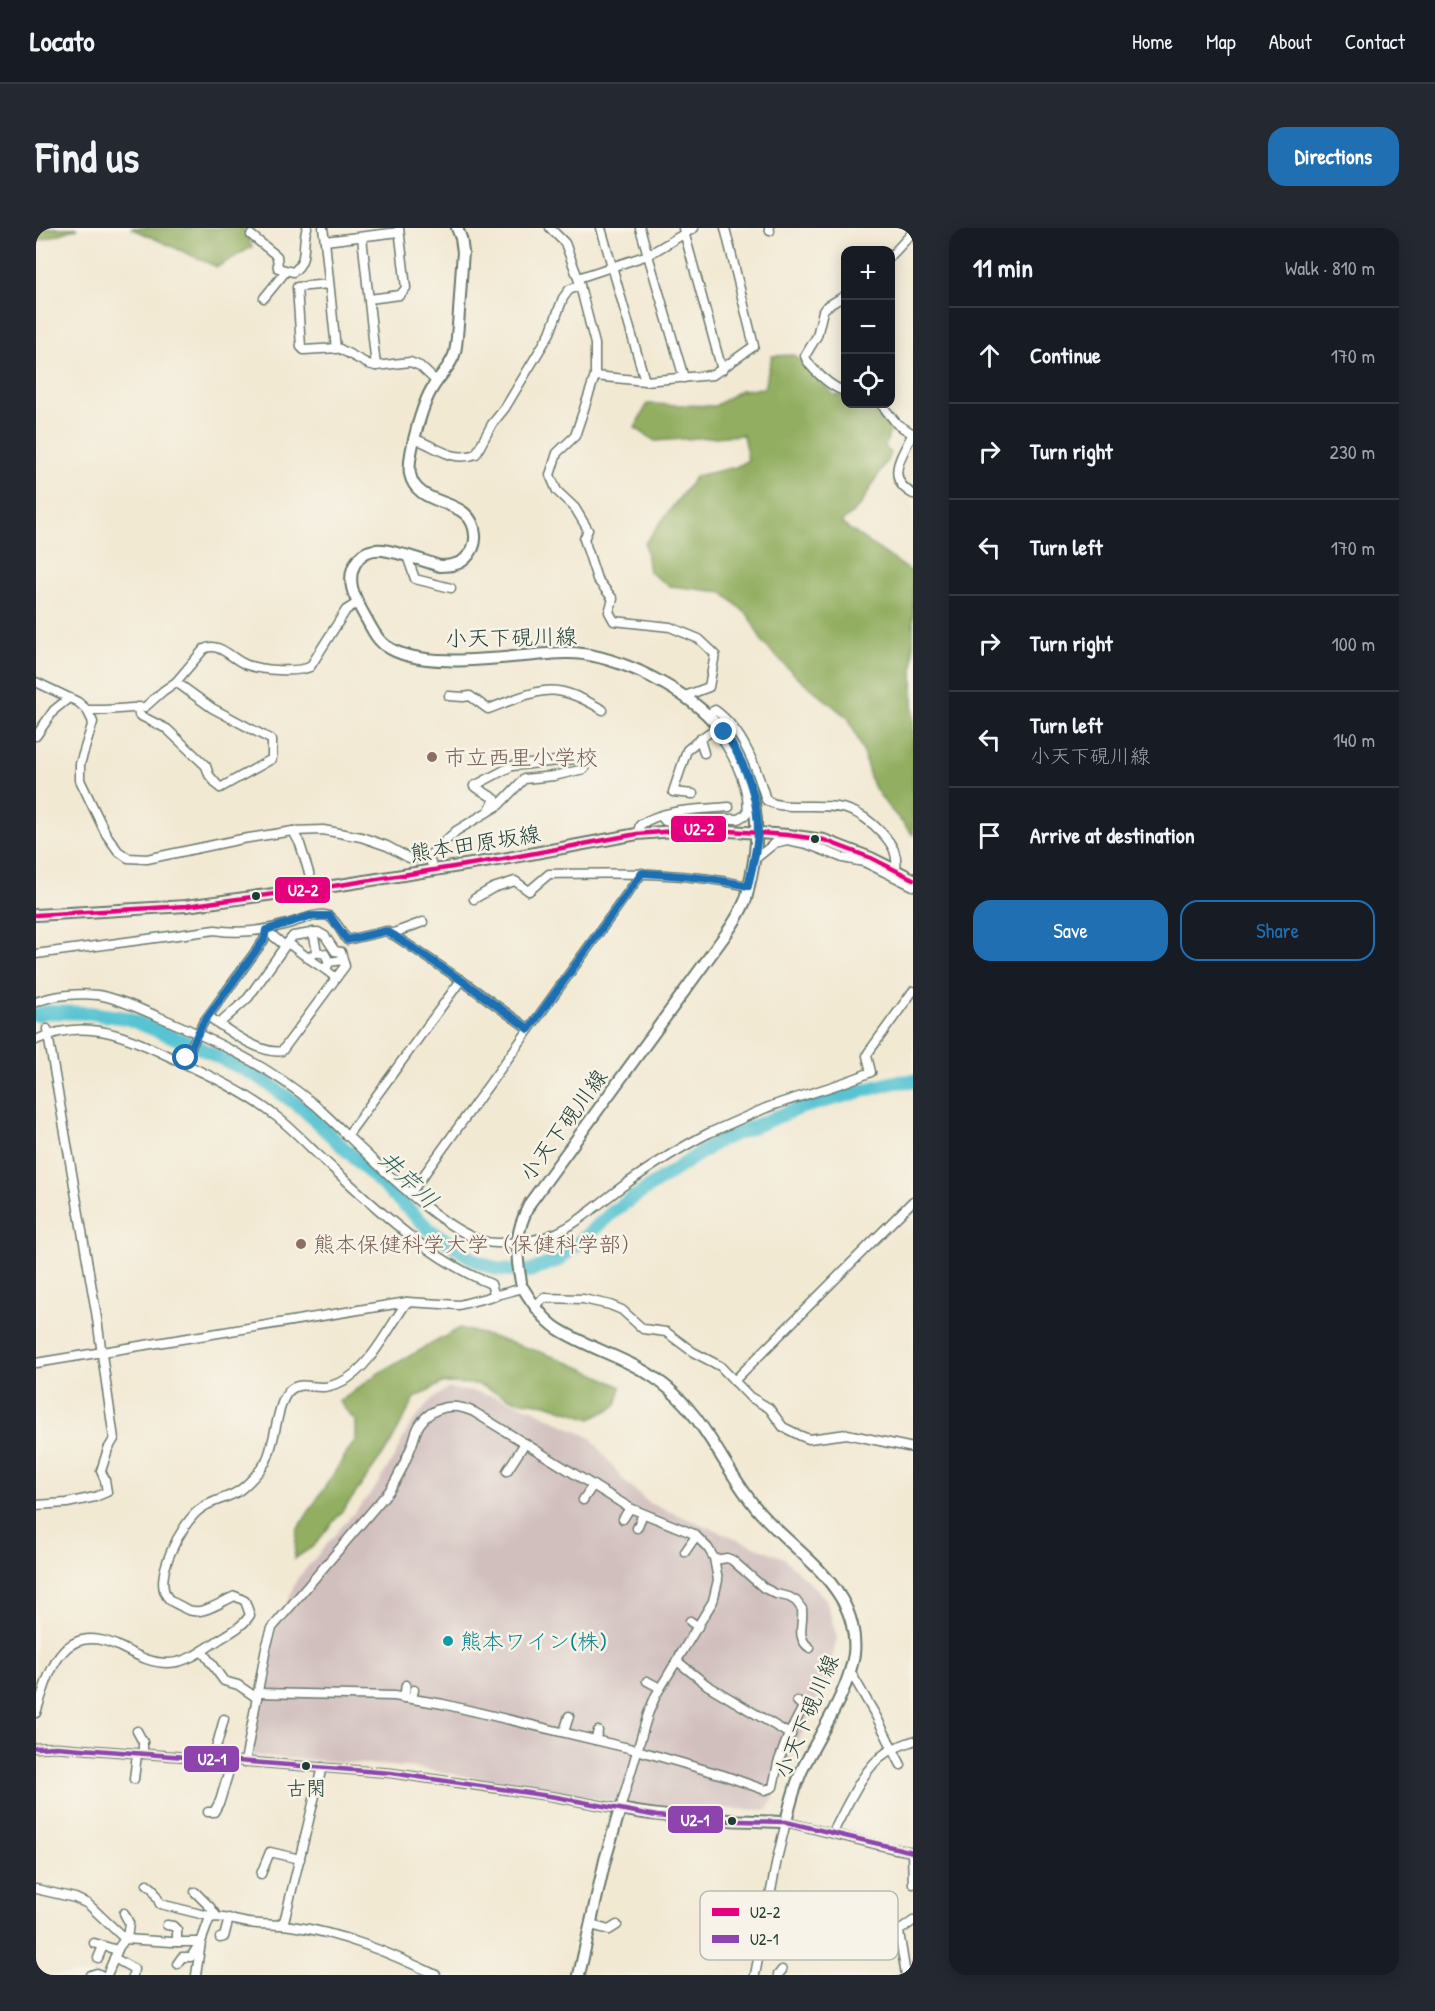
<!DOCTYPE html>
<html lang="en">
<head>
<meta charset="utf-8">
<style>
  body { margin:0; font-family:"Patrick Hand","Klee One",sans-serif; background:#242831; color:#f1f3f6 }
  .controls { position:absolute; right:18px; top:18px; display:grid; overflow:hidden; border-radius:12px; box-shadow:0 3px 15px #0003 }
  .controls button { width:54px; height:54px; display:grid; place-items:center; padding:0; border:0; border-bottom:2px solid #363941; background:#171b24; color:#f1f3f6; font:30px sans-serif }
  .stop { position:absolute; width:18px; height:18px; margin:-14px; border:4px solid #1f6fb2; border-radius:50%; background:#fff }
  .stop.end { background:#1f6fb2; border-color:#fff; box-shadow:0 2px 6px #0008 }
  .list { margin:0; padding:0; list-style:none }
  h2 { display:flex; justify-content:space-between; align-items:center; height:78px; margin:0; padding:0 24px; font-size:26px }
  h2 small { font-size:20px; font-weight:400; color:#9ea1a6 }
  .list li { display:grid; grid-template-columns:39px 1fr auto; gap:18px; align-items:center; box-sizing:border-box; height:96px; padding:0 24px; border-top:2px solid #363941 }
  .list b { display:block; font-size:22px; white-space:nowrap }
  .list p { margin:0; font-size:20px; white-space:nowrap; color:#9ea1a6 }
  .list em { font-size:20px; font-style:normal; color:#9ea1a6 }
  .actions { display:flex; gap:12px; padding:18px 24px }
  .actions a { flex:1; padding:14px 0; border:2px solid #1f6fb2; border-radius:18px; text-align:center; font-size:21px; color:#1f6fb2 }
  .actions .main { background:#1f6fb2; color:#fff }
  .icon { flex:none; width:33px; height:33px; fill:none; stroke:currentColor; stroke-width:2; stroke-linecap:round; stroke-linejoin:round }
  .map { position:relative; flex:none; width:877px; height:1747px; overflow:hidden; border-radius:18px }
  header { display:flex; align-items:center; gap:36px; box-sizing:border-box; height:84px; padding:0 30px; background:#171b24; border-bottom:2px solid #363941 }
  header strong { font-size:28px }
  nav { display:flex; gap:33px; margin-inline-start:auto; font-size:21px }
  .intro { display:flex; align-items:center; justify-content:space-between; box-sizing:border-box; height:144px; padding:0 36px }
  h1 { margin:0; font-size:42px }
  .button { padding:15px 27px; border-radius:18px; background:#1f6fb2; color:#fff; font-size:21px; font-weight:700 }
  main { display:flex; gap:36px; padding:0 36px }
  aside { flex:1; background:#171b24; border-radius:18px; box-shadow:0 3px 15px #0003 }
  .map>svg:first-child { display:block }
  .industrial { fill:#d1bfbe }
  .forest { fill:#92ae60; stroke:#58764a; stroke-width:1.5 }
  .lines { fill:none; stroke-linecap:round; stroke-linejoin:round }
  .river { stroke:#58c4d3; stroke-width:14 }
  .minor-casing { stroke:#69796c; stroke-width:11 }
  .major-casing { stroke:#69796c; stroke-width:14 }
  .minor { stroke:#fff; stroke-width:8 }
  .major { stroke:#fff; stroke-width:10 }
  .bus-1-casing { stroke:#f7f3e8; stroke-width:9 }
  .bus-2-casing { stroke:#f7f3e8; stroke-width:9 }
  .bus-1 { stroke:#e5007d; stroke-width:4.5 }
  .bus-2 { stroke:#8e44ad; stroke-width:4.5 }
  .route { stroke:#1f6fb2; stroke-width:8 }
  .education-dot { fill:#8d6e63; stroke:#f7f3e8; stroke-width:2 }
  .bus-dot { fill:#1f3d34; stroke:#f7f3e8; stroke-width:2 }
  .culture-dot { fill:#0f9aa8; stroke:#f7f3e8; stroke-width:2 }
  .labels { text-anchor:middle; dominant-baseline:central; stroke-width:5; stroke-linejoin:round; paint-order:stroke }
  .bus-label { font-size:20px; fill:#1f3d34; stroke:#f7f3e8 }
  .street-label { font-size:22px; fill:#1f3d34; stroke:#f7f3e8 }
  .education-label { font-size:22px; fill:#785e54; stroke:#f7f3e8; text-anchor:start }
  .culture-label { font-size:22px; fill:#0d838f; stroke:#f7f3e8; text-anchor:start }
  .water-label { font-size:24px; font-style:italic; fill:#2d5f5c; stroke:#f7f3e8 }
  .key { fill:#f7f3e8; stroke:#b6bcb2; stroke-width:1.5 }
  .key-label { font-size:16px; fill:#1f3d34 }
  .line-badge { stroke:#f7f3e8; stroke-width:2 }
  .badge-label { font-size:16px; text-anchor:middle; font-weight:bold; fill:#fff }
</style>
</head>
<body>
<header>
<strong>Locato</strong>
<nav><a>Home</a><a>Map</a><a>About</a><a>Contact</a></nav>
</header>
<div class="intro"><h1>Find us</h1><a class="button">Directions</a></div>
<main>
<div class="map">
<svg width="877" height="1747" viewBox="0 0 877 1747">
  <rect width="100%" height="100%" fill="#f7f3e8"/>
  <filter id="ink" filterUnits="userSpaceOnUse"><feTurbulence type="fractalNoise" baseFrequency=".0167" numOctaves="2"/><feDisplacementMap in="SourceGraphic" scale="12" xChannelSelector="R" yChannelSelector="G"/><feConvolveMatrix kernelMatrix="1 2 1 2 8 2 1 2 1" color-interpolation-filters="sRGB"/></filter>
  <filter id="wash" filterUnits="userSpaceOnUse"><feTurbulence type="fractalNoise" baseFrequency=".008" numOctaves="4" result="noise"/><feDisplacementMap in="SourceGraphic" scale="24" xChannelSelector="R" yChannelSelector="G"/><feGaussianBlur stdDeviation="1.35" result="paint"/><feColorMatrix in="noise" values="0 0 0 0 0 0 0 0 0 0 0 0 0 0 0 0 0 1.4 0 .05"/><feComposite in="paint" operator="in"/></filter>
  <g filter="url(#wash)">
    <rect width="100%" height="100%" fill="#f2e9d3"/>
    <!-- industrial -->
    <polygon class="industrial" points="412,1160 456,1167 496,1181 555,1210 588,1253 613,1275 748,1330 790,1371 801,1410 791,1453 756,1526 732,1582 602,1578 381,1540 213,1527 235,1412 261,1351 339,1260 357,1231 373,1199 394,1173"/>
    <!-- forest -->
    <g class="forest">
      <polygon points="0,0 42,0 0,14"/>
      <polygon points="95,0 207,0 216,19 181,39"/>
      <polygon points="758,127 798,167 809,168 810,176 833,176 856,197 849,219 855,225 824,278 805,295 877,345 877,607 850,576 836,556 826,521 813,491 760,448 727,415 712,387 686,364 634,358 613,344 609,315 660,248 700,239 712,232 707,207 619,213 599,200 611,176 679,178 705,162 728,160 736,128"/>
      <path d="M424,1100C481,1116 532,1130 585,1159L580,1178L555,1191L510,1176L478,1172L441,1156L406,1155L379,1170L353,1218L317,1269L278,1318L258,1331L261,1302L320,1211V1194L303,1174L343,1145Z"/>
    </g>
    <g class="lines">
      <!-- river -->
      <polyline class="river" points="0,787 10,784 54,785 90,790 164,820 223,849 267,881 393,1001 440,1033 460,1041 494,1043 523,1032 579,982 682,913 763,880 859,854 877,853"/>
    </g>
  </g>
  <g filter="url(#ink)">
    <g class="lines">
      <!-- minor casing -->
      <g class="minor-casing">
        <g id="minor">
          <polyline points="287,0 289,13 363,4"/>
          <polyline points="514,0 529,15 542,50 559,116 559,148 539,208 521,225 514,247 521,263 539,280 552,302 548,311 561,351 577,371 573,384 578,393 634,399 663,411 679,426 673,459 649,468"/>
          <polyline points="565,0 609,153"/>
          <polyline points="604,0 648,150"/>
          <polyline points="647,0 686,142"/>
          <polyline points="733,0 734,3"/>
          <path d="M215,7L241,28L242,40L257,44C273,33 265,16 271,0"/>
          <polyline points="326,9 340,138"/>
          <polyline points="289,13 300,121"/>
          <polyline points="854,29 877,4"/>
          <polyline points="542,50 612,27 658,0"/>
          <polyline points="293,56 261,59 265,119 268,122 302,120 332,136 340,138 374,134 384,138 401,154"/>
          <path d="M810,67L790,79L787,83L781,108L769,128C772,139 798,162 810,163"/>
          <polyline points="228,70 250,43"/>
          <polyline points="333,71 364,67 370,60 363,0"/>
          <polyline points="559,148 609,153 677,147 718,118 689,0"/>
          <polyline points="845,176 861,196 877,206"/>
          <path d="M877,205C866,228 848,250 877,266"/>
          <path d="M379,211C400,218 416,235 440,226L456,196L469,180L514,105L527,70L533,62L544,57"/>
          <polyline points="371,328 379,351 415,360"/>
          <polyline points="0,454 42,474 51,482 57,494 44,536 44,552 70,606 82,623 92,630 111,631 206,611 257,603 264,616 278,661"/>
          <path d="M413,468L427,469L434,468L452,481C469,475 490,465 508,463C528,460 550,472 567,482"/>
          <polyline points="102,479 103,487 131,501 170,538 173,547 184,560 236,531 236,512 176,480 140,454"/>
          <path d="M51,482H69L109,479L127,463L140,454L168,421C184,413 196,432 211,437C226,442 259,445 274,439L310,382L321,375"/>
          <path d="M672,486L679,482C707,502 721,541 730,572C740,578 749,578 761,578C799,578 818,575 846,605C857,617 862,626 860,642"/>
          <polyline points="0,508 18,482 33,470"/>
          <polyline points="668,525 664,511 683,498"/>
          <polyline points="438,558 459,571 454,580"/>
          <polyline points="657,566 637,564 651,522 664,511"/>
          <path d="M625,588L629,593L648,591H702L711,586C715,565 700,532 688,514"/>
          <polyline points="257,603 287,602 325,609 351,618 373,630 392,629"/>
          <path d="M601,606L604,597C628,580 664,582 693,579"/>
          <polyline points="718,632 739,615 751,612 771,616 807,630 828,634 877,658"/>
          <polyline points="398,641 392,629 420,603 463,577 488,551 518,548 548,541 546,534 539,531 476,538 438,558"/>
          <path d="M438,671L457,660L479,653L493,663L513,646C580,645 646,643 712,658"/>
          <polyline points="277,704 281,724 289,726 293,734 307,732"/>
          <polyline points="355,706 387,694"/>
          <polyline points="252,715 272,730 281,724"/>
          <path d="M0,726L179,702C208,707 239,701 267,691C274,689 287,684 294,689C301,694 306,705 311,712L350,703L359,708L425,752L493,801"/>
          <polyline points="272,730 290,742"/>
          <polyline points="293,734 290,742 300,750"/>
          <path d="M0,774C18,767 42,765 62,767C82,770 101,780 121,788C176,811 233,838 279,877C317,910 411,1015 460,1015C525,1016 539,993 587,958C614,939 643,920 673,905C692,897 711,888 730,880C765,867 801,859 835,844L831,828L832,825L877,763"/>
          <polyline points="172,788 183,796 212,770 249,718 230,702"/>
          <path d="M183,796C197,806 228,827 246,823L309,738L305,724L299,723L289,708L282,704L257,708L249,718"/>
          <path d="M0,812C46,790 87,806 130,827C168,845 207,862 241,889C254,899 266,911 278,923C332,972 386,1028 455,1056L459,1068"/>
          <polyline points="149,831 167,795 228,712 230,702"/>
          <polyline points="311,908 425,752"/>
          <polyline points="374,966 606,645"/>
          <polyline points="499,1078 508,1070 547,1071 574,1077 586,1082 607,1101 630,1104 657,1124 684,1138 714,1169 733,1180 747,1199 765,1208 773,1211 811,1206 877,1220"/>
          <polyline points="0,1135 371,1074 423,1077 487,1060"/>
          <polyline points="698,1153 877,973"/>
          <polyline points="471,1243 489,1215"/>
          <polyline points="547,1272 557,1257"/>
          <polyline points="0,1277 31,1275 59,1269 71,1264 69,1252 65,1243 72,1221 78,1211 60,1084 11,801"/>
          <polyline points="587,1291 594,1280"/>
          <polyline points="601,1300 607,1286"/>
          <polyline points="649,1324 660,1308"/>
          <path d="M679,1332L691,1330L696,1332L728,1360L740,1366L753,1369L760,1373L766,1381C768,1395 759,1410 774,1420"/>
          <polyline points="654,1393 662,1399"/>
          <polyline points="166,1423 188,1453 202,1457 221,1470"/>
          <polyline points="641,1433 671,1457 755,1507"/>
          <polyline points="814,1443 840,1488 865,1537"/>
          <polyline points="611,1453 624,1460"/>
          <polyline points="222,1465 358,1468 407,1476 601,1522 687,1547 729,1562 737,1559 742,1535 753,1506 767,1479 761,1473"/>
          <polyline points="368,1470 370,1457"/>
          <polyline points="376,1471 378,1462"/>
          <path d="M0,1485C13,1445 25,1393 80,1417C97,1425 112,1435 132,1435C149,1435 165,1424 178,1415C191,1406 206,1400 214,1387L209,1373L199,1368C184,1374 165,1390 148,1380C144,1377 136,1375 133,1371C114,1352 147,1294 163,1282C175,1272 192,1271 204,1262C212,1256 223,1244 229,1235C240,1216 240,1176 253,1163C263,1153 275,1160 288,1159C293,1159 300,1156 305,1154C333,1142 353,1099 371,1074"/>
          <polyline points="101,1503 107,1514 107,1526"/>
          <polyline points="528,1504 533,1488"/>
          <polyline points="559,1512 562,1503"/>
          <path d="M0,1520L20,1519L355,1545L520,1569L584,1581L612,1486L620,1467L677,1373L682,1352L678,1330L672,1320L658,1306L594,1280L438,1184C419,1175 397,1177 384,1196C380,1202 378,1211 376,1217C369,1234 363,1249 353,1263L236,1400L230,1420L209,1534"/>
          <polyline points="177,1531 188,1491"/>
          <polyline points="98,1551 101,1526"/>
          <polyline points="172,1584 178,1584 184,1573 196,1533"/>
          <path d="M797,1604C810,1580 828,1538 851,1524C859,1519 869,1516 877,1513"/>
          <polyline points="876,1624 877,1656"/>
          <polyline points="225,1646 234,1624 264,1631"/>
          <polyline points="111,1656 117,1661 124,1676 177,1689"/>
          <polyline points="0,1661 39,1670 52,1676 89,1711"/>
          <polyline points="159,1664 174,1679 181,1689"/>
          <path d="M731,1683L743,1686L767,1685L820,1714C841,1717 860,1706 877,1693"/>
          <polyline points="88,1685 93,1695 91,1711"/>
          <polyline points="131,1697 137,1698 141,1702 141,1714"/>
          <polyline points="242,1697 248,1693 250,1686 286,1539"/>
          <polyline points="555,1697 573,1702 581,1697"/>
          <polyline points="863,1704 870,1747"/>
          <polyline points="184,1710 188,1709 193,1690"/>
          <polyline points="58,1715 81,1722"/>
          <polyline points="62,1730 67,1718"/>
          <polyline points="78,1730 98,1741 97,1747"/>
          <polyline points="141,1736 146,1729 155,1729 160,1721 164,1720"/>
          <polyline points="55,1747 61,1745 65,1747"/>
          <path d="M71,1747L83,1719L89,1711L136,1714H165L173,1692L177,1689C189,1689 201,1693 213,1695C227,1697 241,1696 255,1698C306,1705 354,1725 400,1747"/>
          <polyline points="160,1747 165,1714"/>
          <polyline points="719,1747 741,1631 750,1594 855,1620 877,1624"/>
          <polyline points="742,1747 746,1742"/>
        </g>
      </g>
      <!-- major casing -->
      <g class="major-casing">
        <g id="major">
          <path d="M421,0L425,10L427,24C425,48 424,73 422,97C421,106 421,115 419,124C416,137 404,147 397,159C387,174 371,228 374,246C381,282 437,267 439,307C440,317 436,324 429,331C422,337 414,338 404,338C385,332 366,325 347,322C338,321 329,323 323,330C306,350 320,373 331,392C336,401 341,412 350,418C388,445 483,426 529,425C554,424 580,433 603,443C656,468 695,497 713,555C723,587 722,616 715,649C713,656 712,664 710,671C705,683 698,695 690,706L494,975C479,1004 479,1022 485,1054"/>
          <polyline points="0,687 150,678 304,657 467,631 601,606 663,601 752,607 788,612 835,630 877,651"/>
          <path d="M487,1060C496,1075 507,1091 522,1101C554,1121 592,1130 623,1153C668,1185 687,1240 721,1281C747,1312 784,1335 805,1370C815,1386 820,1407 818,1426C812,1466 783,1506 766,1542C759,1558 754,1576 750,1594C694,1592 639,1592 584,1581L569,1632L543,1747"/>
        </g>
      </g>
      <!-- minor -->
      <use href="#minor" class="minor"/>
      <!-- major -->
      <use href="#major" class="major"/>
      <!-- bus-1 casing -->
      <g class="bus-1-casing">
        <polyline id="bus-1" points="0,687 150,678 304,657 467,631 601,606 663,601 752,607 788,612 835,630 877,651"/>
      </g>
      <!-- bus-2 casing -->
      <g class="bus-2-casing">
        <polyline id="bus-2" points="0,1520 20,1519 355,1545 520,1569 621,1588 661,1592 750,1594 877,1624"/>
      </g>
      <!-- bus-1 -->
      <use href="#bus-1" class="bus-1"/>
      <!-- bus-2 -->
      <use href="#bus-2" class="bus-2"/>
    </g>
  </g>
  <g class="lines" filter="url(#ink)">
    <!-- route -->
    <path class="route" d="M150,830L167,795L228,712L230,702L274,688H294L311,712L350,703L359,708L425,752L493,801L606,645C642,647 677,650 712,658C716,640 721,622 722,604C722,568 708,533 688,504"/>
  </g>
  <!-- markers -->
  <g class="education-dot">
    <circle cx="396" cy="529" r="6"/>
    <circle cx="265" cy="1016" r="6"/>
  </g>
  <g class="bus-dot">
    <circle cx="779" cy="611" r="5"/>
    <circle cx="220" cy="668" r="5"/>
    <circle cx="270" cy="1538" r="5"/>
    <circle cx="696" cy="1593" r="5"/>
  </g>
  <circle class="culture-dot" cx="412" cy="1413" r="6"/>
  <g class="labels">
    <!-- bus labels -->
    <g class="bus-label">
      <text x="270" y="1559">古閑</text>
    </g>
    <!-- street labels -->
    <g class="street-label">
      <text transform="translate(475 409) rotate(-1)">小天下硯川線</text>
      <text transform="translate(439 615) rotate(-9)">熊本田原坂線</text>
      <text transform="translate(527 897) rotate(-54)">小天下硯川線</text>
      <text transform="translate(770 1488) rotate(-67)">小天下硯川線</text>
    </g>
    <!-- education labels -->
    <g class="education-label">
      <text x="408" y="529">市立西里小学校</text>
      <text x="277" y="1016">熊本保健科学大学（保健科学部）</text>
    </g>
    <!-- culture labels -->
    <g class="culture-label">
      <text x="424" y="1413">熊本ワイン(株)</text>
    </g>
    <!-- water labels -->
    <g class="water-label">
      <text transform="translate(373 951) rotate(44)">井芹川</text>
    </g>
  </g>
  <!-- legend -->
  <rect x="664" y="1663" width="198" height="69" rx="9" class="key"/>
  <rect x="676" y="1680" width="27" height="8" fill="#e5007d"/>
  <rect x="676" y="1707" width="27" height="8" fill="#8e44ad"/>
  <g class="key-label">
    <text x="714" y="1690">U2-2</text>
    <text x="714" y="1717">U2-1</text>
  </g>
  <g class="line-badge">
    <rect x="634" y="587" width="57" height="28" rx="6" fill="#e5007d"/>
    <rect x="238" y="648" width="57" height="28" rx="6" fill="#e5007d"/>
    <rect x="147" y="1517" width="57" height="28" rx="6" fill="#8e44ad"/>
    <rect x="631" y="1577" width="57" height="29" rx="6" fill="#8e44ad"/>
  </g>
  <g class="badge-label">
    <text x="663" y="607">U2-2</text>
    <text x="267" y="668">U2-2</text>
    <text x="176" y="1537">U2-1</text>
    <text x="659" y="1598">U2-1</text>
  </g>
</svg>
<div class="controls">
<button>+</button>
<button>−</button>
<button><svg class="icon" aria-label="locate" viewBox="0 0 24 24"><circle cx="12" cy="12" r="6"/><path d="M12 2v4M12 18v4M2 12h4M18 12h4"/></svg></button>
</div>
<div class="stop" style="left:150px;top:830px"></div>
<div class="stop end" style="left:688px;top:504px"></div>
</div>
<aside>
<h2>11 min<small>Walk · 810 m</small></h2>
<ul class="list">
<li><svg class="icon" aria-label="ahead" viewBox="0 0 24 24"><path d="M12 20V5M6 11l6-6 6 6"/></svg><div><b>Continue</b></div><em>170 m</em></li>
<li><svg class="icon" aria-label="right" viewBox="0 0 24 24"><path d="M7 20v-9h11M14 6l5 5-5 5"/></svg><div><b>Turn right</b></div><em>230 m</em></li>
<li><svg class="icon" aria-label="left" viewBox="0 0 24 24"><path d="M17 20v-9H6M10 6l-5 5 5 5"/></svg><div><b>Turn left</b></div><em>170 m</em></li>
<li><svg class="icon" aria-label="right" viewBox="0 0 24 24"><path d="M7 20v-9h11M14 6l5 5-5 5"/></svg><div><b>Turn right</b></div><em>100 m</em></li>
<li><svg class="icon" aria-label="left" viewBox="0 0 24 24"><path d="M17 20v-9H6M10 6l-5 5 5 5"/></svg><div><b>Turn left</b><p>小天下硯川線</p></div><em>140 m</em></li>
<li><svg class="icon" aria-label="arrive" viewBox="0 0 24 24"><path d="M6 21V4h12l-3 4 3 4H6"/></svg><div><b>Arrive at destination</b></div></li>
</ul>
<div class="actions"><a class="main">Save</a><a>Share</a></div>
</aside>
</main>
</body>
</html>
